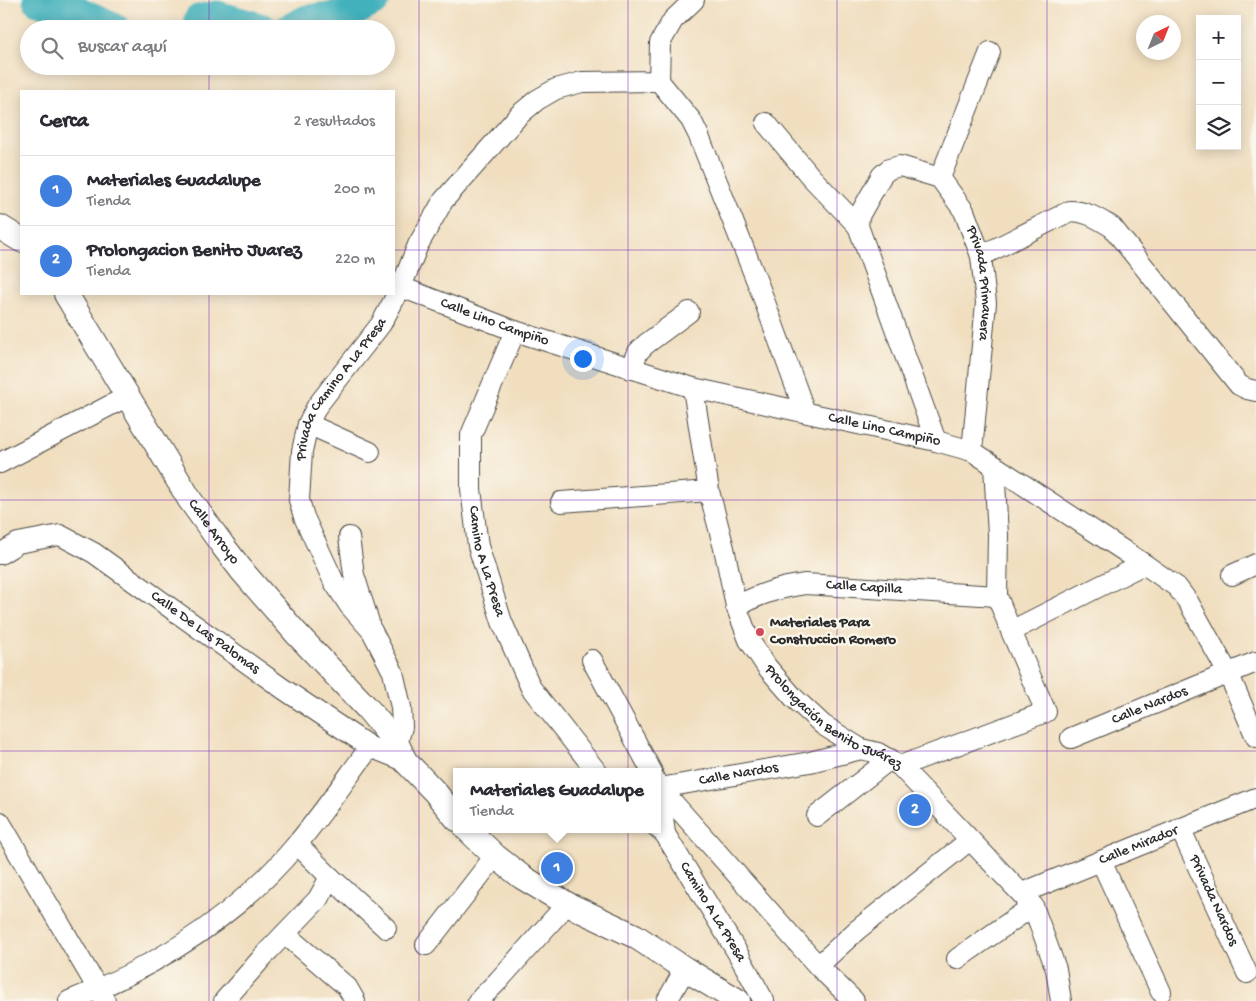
<!DOCTYPE html>
<html lang="es">
<head>
<meta charset="utf-8">
<style>
  body { margin:0; font-family:"Gochi Hand",sans-serif; background:#f2f2f3; color:#2b2b33 }
  .controls { position:absolute; right:15px; top:15px; display:grid; overflow:hidden; border-radius:0px; box-shadow:0 2px 12px #0003 }
  .controls button { width:45px; height:45px; display:grid; place-items:center; padding:0; border:0; border-bottom:1px solid #e1e1e2; background:#fff; color:#2b2b33; font:25px sans-serif }
  .compass { position:absolute; left:1136px; top:15px; width:45px; height:45px; border-radius:50%; background:#fff; box-shadow:0 2px 12px #0003; rotate:43deg }
  .you { position:absolute; left:582px; top:358px; width:18px; height:18px; margin:-12px; border:4px solid #fff; border-radius:50%; background:#1a73e8; box-shadow:0 0 0 8px #1a73e833 }
  .badge { display:grid; place-items:center; width:32px; height:32px; border-radius:50%; background:#1a73e8; color:#fff; font-size:16px; font-weight:700 }
  .pin { position:absolute; translate:-50% -50%; border:2px solid #fff; box-shadow:0 1px 5px #0006 }
  .popup { position:absolute; left:453px; top:768px; width:208px; height:65px; box-sizing:border-box; display:grid; place-content:center; border-radius:0px; background:#fff; filter:drop-shadow(0 1px 4px #0005); font-size:16px; white-space:nowrap; color:#7c7c81 }
  .popup b { font-size:19px; color:#2b2b33 }
  .popup::after { content:''; position:absolute; left:50%; top:100%; margin-left:-10px; border:10px solid transparent; border-top-color:#fff }
  .list { margin:0; padding:0; list-style:none }
  h2 { display:flex; justify-content:space-between; align-items:center; height:65px; margin:0; padding:0 20px; font-size:21px }
  h2 small { font-size:16px; font-weight:400; color:#7c7c81 }
  .list li { display:grid; grid-template-columns:32px 1fr auto; gap:15px; align-items:center; box-sizing:border-box; height:70px; padding:0 20px; border-top:1px solid #e1e1e2 }
  .list b { display:block; font-size:19px; white-space:nowrap }
  .list p { margin:0; font-size:16px; white-space:nowrap; color:#7c7c81 }
  .list em { font-size:16px; font-style:normal; color:#7c7c81 }
  .icon { flex:none; width:28px; height:28px; fill:none; stroke:currentColor; stroke-width:2; stroke-linecap:round; stroke-linejoin:round }
  .map { position:relative; flex:none; width:1256px; height:1001px; overflow:hidden }
  .search { position:absolute; background:#fff; box-shadow:0 2px 12px #0003; left:20px; top:20px; width:375px; height:55px; display:flex; align-items:center; gap:12px; box-sizing:border-box; padding:0 18px; border-radius:28px; color:#7c7c81; font-size:19px }
  .panel { position:absolute; background:#fff; box-shadow:0 2px 12px #0003; left:20px; top:90px; width:375px; height:205px; border-radius:0px }
  .map>svg:first-child { display:block }
  .lines { fill:none; stroke-linecap:round; stroke-linejoin:round }
  .river { stroke:#42b1bc; stroke-width:31 }
  .minor-casing { stroke:#494641; stroke-width:22 }
  .tertiary-casing { stroke:#494641; stroke-width:26 }
  .minor { stroke:#fff; stroke-width:20 }
  .tertiary { stroke:#fff; stroke-width:24 }
  .grid { fill:none; stroke:#7b2cbf; stroke-width:1; stroke-opacity:0.55 }
  .poi-dot { fill:#d1495b; stroke:#fbf7ec; stroke-width:2 }
  .labels { text-anchor:middle; dominant-baseline:central; stroke-width:4.5; stroke-linejoin:round; paint-order:stroke }
  .street-label { font-size:15px; fill:#2b2b2b; stroke:#fbf7ec }
  .poi-label { font-size:15px; font-weight:bold; fill:#2b2b2b; stroke:#fbf7ec; text-anchor:start }
</style>
</head>
<body>
<div class="map">
<svg width="1256" height="1001" viewBox="0 0 1256 1001">
  <rect width="100%" height="100%" fill="#fbf7ec"/>
  <filter id="ink" filterUnits="userSpaceOnUse"><feTurbulence type="fractalNoise" baseFrequency=".02" numOctaves="2"/><feDisplacementMap in="SourceGraphic" scale="10" xChannelSelector="R" yChannelSelector="G"/><feConvolveMatrix kernelMatrix="1 2 1 2 8 2 1 2 1" color-interpolation-filters="sRGB"/></filter>
  <filter id="wash" filterUnits="userSpaceOnUse"><feTurbulence type="fractalNoise" baseFrequency=".0096" numOctaves="4" result="noise"/><feDisplacementMap in="SourceGraphic" scale="20" xChannelSelector="R" yChannelSelector="G"/><feGaussianBlur stdDeviation="1.12" result="paint"/><feColorMatrix in="noise" values="0 0 0 0 0 0 0 0 0 0 0 0 0 0 0 0 0 1.4 0 .05"/><feComposite in="paint" operator="in"/></filter>
  <g filter="url(#wash)">
    <rect width="100%" height="100%" fill="#f0debf"/>
    <g class="lines">
      <!-- river -->
      <g class="river">
        <polyline points="38,0 79,13 115,29"/>
        <polyline points="201,29 199,20 217,16 263,29"/>
        <polyline points="289,29 307,20 349,14 375,0"/>
      </g>
    </g>
  </g>
  <g filter="url(#ink)">
    <g class="lines">
      <!-- minor casing -->
      <g class="minor-casing">
        <g id="minor">
          <polyline points="659,81 691,120 698,134 760,289 805,412"/>
          <polyline points="766,123 811,177 858,226"/>
          <polyline points="940,178 990,52"/>
          <path d="M981,256L1070,211C1087,211 1098,219 1112,227L1239,385L1247,389L1256,391"/>
          <path id="s1" d="M401,287L515,331L693,388L936,441L972,451L1144,564L1177,587L1189,603L1229,675L1256,737"/>
          <path id="s2" d="M515,331L471,435V489L478,546L502,622L531,688L597,772"/>
          <polyline points="631,369 638,352 646,344 689,312"/>
          <path id="s3" d="M693,388L709,491L724,548L736,606L749,640L767,667L794,698L823,725L861,749L878,753L900,766L1033,906L1056,969L1061,1001"/>
          <polyline points="308,424 370,452"/>
          <path id="s4" d="M936,441L858,226L859,216L882,175L889,169L900,166L940,178L964,211L981,256L986,303L972,451"/>
          <polyline points="0,463 128,396"/>
          <polyline points="561,502 709,491"/>
          <polyline points="349,537 354,575 369,622"/>
          <path id="s5" d="M0,554L18,543L60,535L94,553L282,688L370,747L405,761"/>
          <polyline points="1232,575 1256,564"/>
          <path id="s6" d="M736,606C761,594 777,588 805,584L997,596"/>
          <polyline points="1011,631 1144,564"/>
          <polyline points="592,660 652,772"/>
          <path id="s7" d="M1071,738L1256,662"/>
          <path id="s8" d="M397,744L402,727L401,707L393,672L372,631L349,605L334,582L304,517L299,500L302,451L308,424L317,406L381,324L401,287L418,245L443,201L519,115L537,100L556,89L582,82L659,81L660,43L673,20L694,0"/>
          <polyline points="900,766 1046,712 1011,631 997,596 998,535 994,466"/>
          <polyline points="657,782 660,788 818,966 854,1001"/>
          <polyline points="817,816 890,759"/>
          <polyline points="0,822 105,1001"/>
          <path id="s9" d="M657,827L665,834L737,952L764,1001"/>
          <path id="s10" d="M1180,828L1247,973"/>
          <path id="s11" d="M665,834L660,788L810,762L861,749"/>
          <polyline points="1101,861 1161,992"/>
          <polyline points="330,877 386,928"/>
          <path id="s12" d="M1022,893L1256,798"/>
          <polyline points="285,934 347,987 355,1001"/>
          <polyline points="426,945 495,856"/>
          <polyline points="957,959 1033,906"/>
          <polyline points="818,966 857,930 970,840"/>
          <path d="M69,1001C156,967 237,916 297,844C323,813 346,779 370,747"/>
          <polyline points="224,1001 269,950 318,899 330,877 297,844"/>
          <polyline points="478,1001 498,981 567,904"/>
          <polyline points="667,1001 685,969"/>
        </g>
      </g>
      <!-- tertiary casing -->
      <g class="tertiary-casing">
        <g id="tertiary">
          <polyline points="0,227 21,240"/>
          <path id="s13" d="M66,294L190,500L223,546L243,572L296,633L367,708L397,744L405,761L435,792L457,819"/>
          <polyline points="467,829 495,856 522,877 567,904 635,936 685,969 738,1001"/>
        </g>
      </g>
      <!-- minor -->
      <use href="#minor" class="minor"/>
      <!-- tertiary -->
      <use href="#tertiary" class="tertiary"/>
    </g>
  </g>
  <!-- grid -->
  <path class="grid" d="M209,0V29M419,0V1001M628,0V1001M837,0V1001M1047,0V1001M209,66V91M0,250H21M394,250H1256M209,294V1001M0,500H1256M0,751H1256"/>
  <!-- markers -->
  <circle class="poi-dot" cx="760" cy="632" r="5"/>
  <g class="labels">
    <!-- street labels -->
    <g class="street-label">
      <text stroke="none"><textPath href="#s4" startOffset="464">Privada Primavera</textPath></text>
      <text stroke="none"><textPath href="#s1" startOffset="100">Calle Lino Campiño</textPath></text>
      <text stroke="none"><textPath href="#s8" startOffset="394">Privada Camino A La Presa</textPath></text>
      <text stroke="none"><textPath href="#s1" startOffset="505">Calle Lino Campiño</textPath></text>
      <text stroke="none"><textPath href="#s13" startOffset="280">Calle Arroyo</textPath></text>
      <text stroke="none"><textPath href="#s2" startOffset="241">Camino A La Presa</textPath></text>
      <text stroke="none"><textPath href="#s6" startOffset="132">Calle Capilla</textPath></text>
      <text stroke="none"><textPath href="#s5" startOffset="239">Calle De Las Palomas</textPath></text>
      <text stroke="none"><textPath href="#s7" startOffset="85">Calle Nardos</textPath></text>
      <text stroke="none"><textPath href="#s3" startOffset="376">Prolongación Benito Juárez</textPath></text>
      <text stroke="none"><textPath href="#s11" startOffset="126">Calle Nardos</textPath></text>
      <text stroke="none"><textPath href="#s12" startOffset="126">Calle Mirador</textPath></text>
      <text stroke="none"><textPath href="#s10" startOffset="80">Privada Nardos</textPath></text>
      <text stroke="none"><textPath href="#s9" startOffset="102">Camino A La Presa</textPath></text>
    </g>
    <!-- poi labels -->
    <g class="poi-label">
      <text x="770" y="623">Materiales Para<tspan x="770" dy="17">Construccion Romero</tspan></text>
    </g>
  </g>
</svg>
<div class="controls">
<button>+</button>
<button>−</button>
<button><svg class="icon" aria-label="layers" viewBox="0 0 24 24"><path d="M12 4l9 5-9 5-9-5zM3 14l9 5 9-5"/></svg></button>
</div>
<svg class="compass" viewBox="-18 -18 36 36"><path d="M0-13l5 13h-10z" fill="#e53935"/><path d="M0 13l5-13h-10z" fill="#7c7c81"/></svg>
<div class="you"></div>
<div class="pin badge" style="left:557px;top:868px;background:#3f7fe0">1</div>
<div class="popup"><b>Materiales Guadalupe</b>Tienda</div>
<div class="pin badge" style="left:915px;top:810px;background:#3f7fe0">2</div>
<div class="search"><svg class="icon" aria-label="search" viewBox="0 0 24 24"><circle cx="10" cy="10" r="6"/><path d="M15 15l6 6"/></svg>Buscar aquí</div>
<section class="panel">
<h2>Cerca<small>2 resultados</small></h2>
<ul class="list">
<li><span class="badge" style="background:#3f7fe0">1</span><div><b>Materiales Guadalupe</b><p>Tienda</p></div><em>200 m</em></li>
<li><span class="badge" style="background:#3f7fe0">2</span><div><b>Prolongacion Benito Juarez</b><p>Tienda</p></div><em>220 m</em></li>
</ul>
</section>
</div>
</body>
</html>
